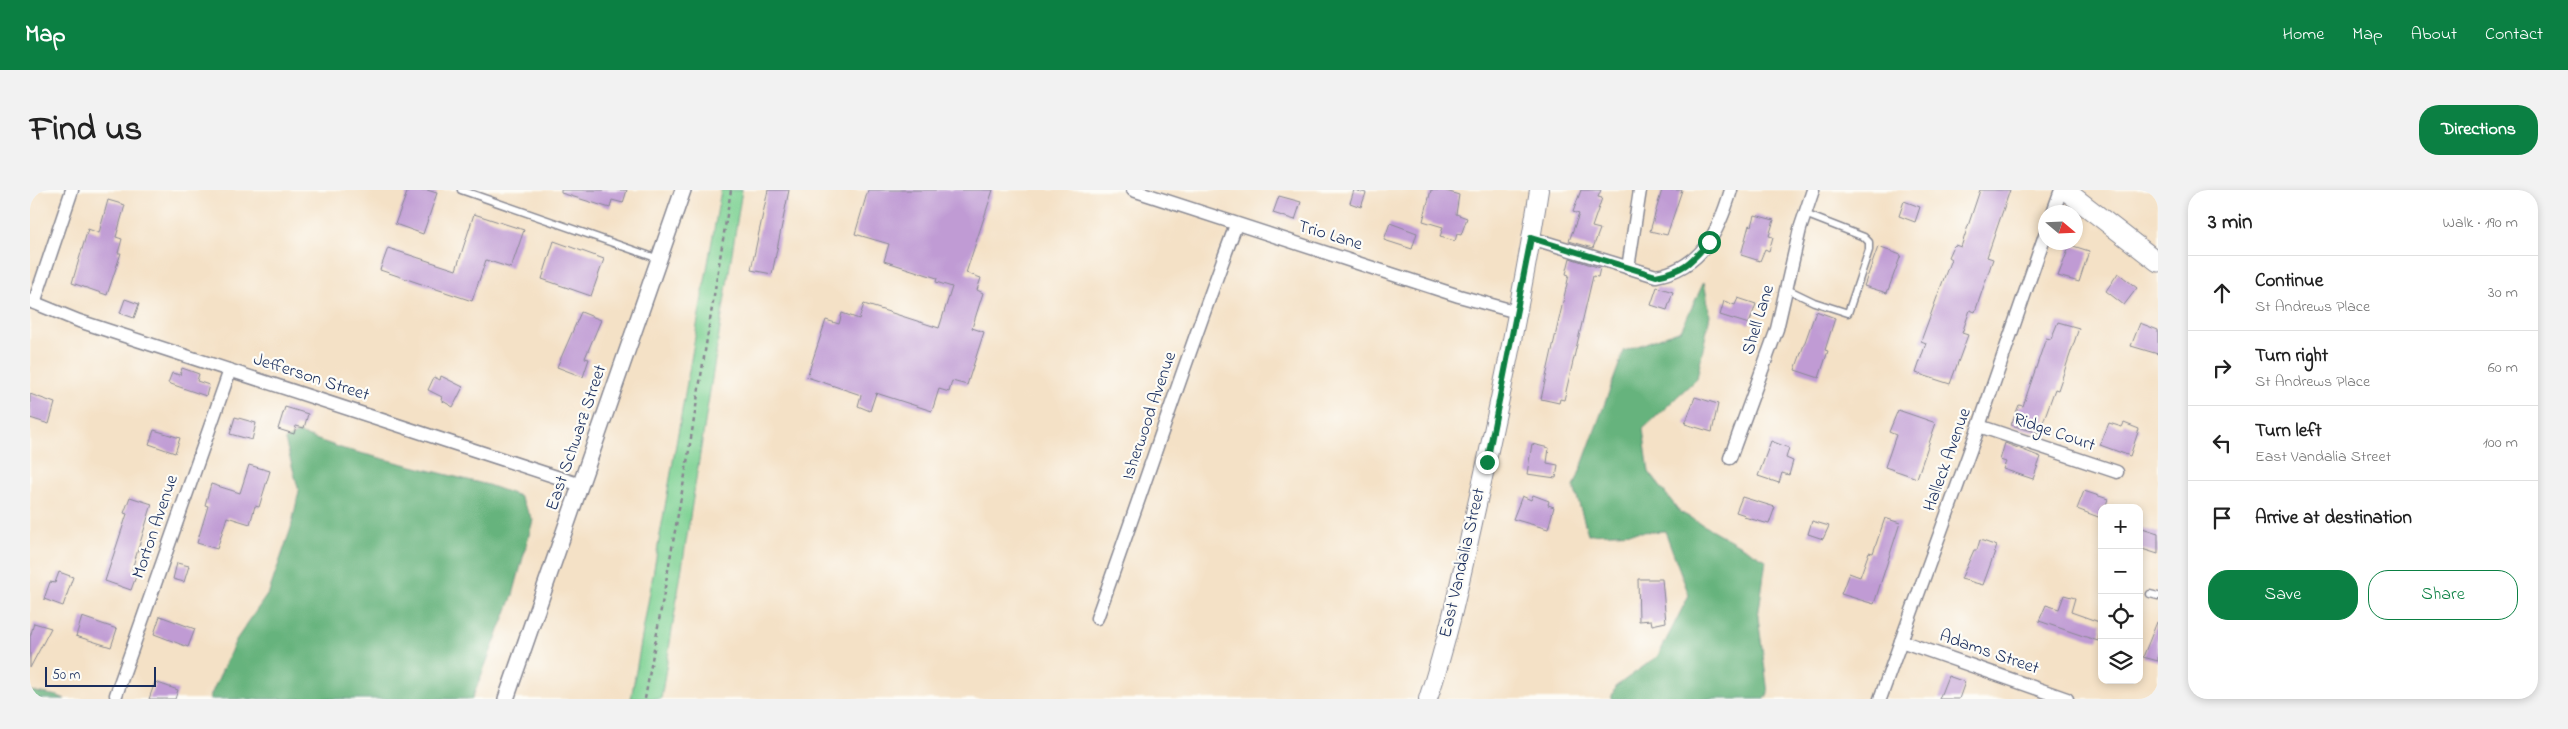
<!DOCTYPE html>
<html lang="en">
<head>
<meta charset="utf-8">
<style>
  body { margin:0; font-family:"Indie Flower",sans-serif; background:#f2f2f2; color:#222 }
  .controls { position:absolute; right:15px; bottom:15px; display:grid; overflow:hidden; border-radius:10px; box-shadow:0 2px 8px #0003 }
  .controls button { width:45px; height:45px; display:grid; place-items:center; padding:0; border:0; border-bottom:1px solid #e0e0e0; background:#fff; color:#222; font:25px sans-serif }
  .compass { position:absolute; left:2008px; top:15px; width:45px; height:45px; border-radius:50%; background:#fff; box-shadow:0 2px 8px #0003; rotate:109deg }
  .scale { position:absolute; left:15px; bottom:12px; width:111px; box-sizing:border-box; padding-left:5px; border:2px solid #1b2f5e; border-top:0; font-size:14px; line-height:18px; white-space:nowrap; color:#1b2f5e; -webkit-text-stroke:4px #fdfcf7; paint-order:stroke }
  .stop { position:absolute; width:15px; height:15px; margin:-11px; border:4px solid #0b8043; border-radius:50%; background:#fff }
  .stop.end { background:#0b8043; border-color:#fff; box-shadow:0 1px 5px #0008 }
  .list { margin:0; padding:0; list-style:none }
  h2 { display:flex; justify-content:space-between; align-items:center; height:65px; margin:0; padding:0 20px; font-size:21px }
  h2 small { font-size:16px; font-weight:400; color:#767676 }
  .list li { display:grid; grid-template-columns:32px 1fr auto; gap:15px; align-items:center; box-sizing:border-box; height:75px; padding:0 20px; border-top:1px solid #e0e0e0 }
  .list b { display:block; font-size:19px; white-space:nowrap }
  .list p { margin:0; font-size:16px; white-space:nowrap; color:#767676 }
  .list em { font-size:16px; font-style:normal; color:#767676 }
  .actions { display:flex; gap:10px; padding:15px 20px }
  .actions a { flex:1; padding:11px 0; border:1px solid #0b8043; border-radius:20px; text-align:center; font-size:18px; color:#0b8043 }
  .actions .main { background:#0b8043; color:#fff }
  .icon { flex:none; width:28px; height:28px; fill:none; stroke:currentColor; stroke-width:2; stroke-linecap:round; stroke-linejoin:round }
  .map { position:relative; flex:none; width:2128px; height:509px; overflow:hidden; border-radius:20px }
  header { display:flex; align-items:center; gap:30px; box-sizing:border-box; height:70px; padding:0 25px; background:#0b8043; color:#fff }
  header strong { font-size:24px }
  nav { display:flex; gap:28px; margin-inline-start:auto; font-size:18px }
  .intro { display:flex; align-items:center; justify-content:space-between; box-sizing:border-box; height:120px; padding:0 30px }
  h1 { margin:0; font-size:35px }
  .button { padding:12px 22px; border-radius:20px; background:#0b8043; color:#fff; font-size:18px; font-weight:700 }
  main { display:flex; gap:30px; padding:0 30px }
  aside { flex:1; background:#fff; border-radius:20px; box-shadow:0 2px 8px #0003 }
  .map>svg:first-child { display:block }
  .green { fill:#7dd193; stroke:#4c8078 }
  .forest { fill:#66b37d; stroke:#40716e }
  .building { fill:#c09bd4 }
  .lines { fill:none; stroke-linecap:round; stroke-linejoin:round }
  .service-casing { stroke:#888892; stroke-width:9 }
  .minor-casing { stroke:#888892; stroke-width:15 }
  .tertiary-casing { stroke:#888892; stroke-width:18 }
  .secondary-casing { stroke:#888892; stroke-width:20 }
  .primary-casing { stroke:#888892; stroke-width:21 }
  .path { stroke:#888892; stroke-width:2.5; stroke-dasharray:4 4; stroke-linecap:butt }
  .service { stroke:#fff; stroke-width:6 }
  .minor { stroke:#fff; stroke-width:12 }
  .tertiary { stroke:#fff; stroke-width:15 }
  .secondary { stroke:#fff; stroke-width:18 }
  .primary { stroke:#fff; stroke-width:19 }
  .route { stroke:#0b8043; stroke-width:6 }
  .labels { text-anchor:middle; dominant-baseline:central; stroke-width:4.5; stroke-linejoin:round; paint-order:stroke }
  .street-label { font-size:18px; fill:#1b2f5e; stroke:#fdfcf7 }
</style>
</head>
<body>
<header>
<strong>Map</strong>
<nav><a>Home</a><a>Map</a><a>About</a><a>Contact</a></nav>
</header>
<div class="intro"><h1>Find us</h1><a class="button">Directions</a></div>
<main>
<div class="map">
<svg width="2128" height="509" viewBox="0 0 2128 509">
  <rect width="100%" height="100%" fill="#fdfcf7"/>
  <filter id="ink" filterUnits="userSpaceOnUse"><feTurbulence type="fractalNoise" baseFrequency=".02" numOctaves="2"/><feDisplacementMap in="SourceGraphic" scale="10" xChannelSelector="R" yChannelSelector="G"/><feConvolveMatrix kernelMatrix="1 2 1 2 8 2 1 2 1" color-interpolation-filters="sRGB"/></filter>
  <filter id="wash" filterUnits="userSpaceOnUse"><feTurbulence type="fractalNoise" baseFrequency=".0096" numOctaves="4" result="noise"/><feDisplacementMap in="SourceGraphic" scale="20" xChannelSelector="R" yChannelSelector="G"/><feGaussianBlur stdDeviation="1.12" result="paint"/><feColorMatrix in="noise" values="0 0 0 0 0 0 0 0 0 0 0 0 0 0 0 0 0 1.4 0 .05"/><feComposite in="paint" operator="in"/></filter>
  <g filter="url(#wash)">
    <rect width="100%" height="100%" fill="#f4e1c6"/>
    <!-- green -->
    <polygon class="green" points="691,0 712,0 631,509 601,509"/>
    <!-- forest -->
    <g class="forest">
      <polygon points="1674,92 1680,125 1667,188 1613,239 1619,282 1650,322 1736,370 1728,427 1738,503 1735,509 1581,509 1585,497 1628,466 1659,405 1635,341 1558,344 1544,297 1594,161 1651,140"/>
      <polygon points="268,243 314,259 458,295 489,306 503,330 483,405 442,509 179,509 206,450 239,402 261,338 269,301 255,250"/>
      <polygon points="0,501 28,506 35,509 0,509"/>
    </g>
    <g id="blocks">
      <!-- building -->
      <g class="building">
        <polygon points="378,0 397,0 407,3 393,44 365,34"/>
        <polygon points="531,0 597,0 593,13 582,10 580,18 531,3"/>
        <polygon points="738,0 759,0 742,84 721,80"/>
        <polygon points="838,0 963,0 936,83 951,88 947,100 953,103 942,138 954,142 937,195 922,191 919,202 909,199 902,221 846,203 840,221 828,216 831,205 777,187 796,130 809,134 812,123 829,129 834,114 909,138 922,97 906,92 907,88 854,71 859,54 825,44"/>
        <polygon points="1324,0 1336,3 1331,17 1320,13"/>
        <polygon points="1401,0 1413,0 1429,5 1426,24 1437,28 1431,45 1427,44 1425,51 1410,47 1413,37 1393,31"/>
        <polygon points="1551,0 1571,0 1568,7 1572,8 1562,37 1570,39 1563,58 1539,51 1549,24 1543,22"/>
        <polygon points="1632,0 1652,0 1637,45 1620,41"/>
        <polygon points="1950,0 1980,0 1957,67 1963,69 1945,122 1940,120 1932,143 1938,145 1920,194 1886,183 1896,153 1891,151 1921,69 1918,67 1922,58 1925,55 1931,57"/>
        <polygon points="1249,6 1271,12 1265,30 1243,23"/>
        <polygon points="78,10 95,15 86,47 92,49 88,63 91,63 77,105 42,93 58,39 69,43"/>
        <polygon points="1874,11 1890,17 1885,32 1869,26"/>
        <polygon points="444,24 494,40 481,78 456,70 442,111 350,80 358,58 426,80"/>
        <polygon points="1725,25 1744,30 1739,46 1743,47 1739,61 1735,59 1730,71 1711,65 1719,35 1722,36"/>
        <polygon points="1360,33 1387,43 1382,59 1354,50"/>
        <polygon points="524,51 574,69 561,106 512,89"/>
        <polygon points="2040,55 2059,61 2049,92 2028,86"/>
        <polygon points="1848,57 1871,65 1857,103 1834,96"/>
        <polygon points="1540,68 1570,78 1568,87 1563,86 1534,210 1530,209 1529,213 1511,209 1539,85 1536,84"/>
        <polygon points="2088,83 2107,98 2094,115 2076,101"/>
        <polygon points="1627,97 1643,102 1637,120 1621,115"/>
        <polygon points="1708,108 1726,114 1719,134 1690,125 1694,111 1705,115"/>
        <polygon points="95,109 109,114 104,128 90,123"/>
        <polygon points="1786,121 1805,128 1795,160 1798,161 1789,188 1765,180"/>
        <polygon points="551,122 571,130 555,168 559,169 553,187 527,177"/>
        <polygon points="2028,132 2049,138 2028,200 2025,199 2009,243 1981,235 1989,215 1993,216 2016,148 2021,149"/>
        <polygon points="2110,133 2128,140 2128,164 2101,156"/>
        <polygon points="152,178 169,184 167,191 179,195 176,206 138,193 142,183 150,185"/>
        <polygon points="411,186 433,197 423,217 411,210 412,207 398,200 404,187 410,190"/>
        <polygon points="0,204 25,213 19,234 0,228"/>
        <polygon points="1665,207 1688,214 1682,242 1655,234"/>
        <polygon points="255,217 278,224 274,238 266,236 264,244 248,239"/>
        <polygon points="1868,220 1906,233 1887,288 1855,277 1866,245 1859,242"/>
        <polygon points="205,227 226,233 222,250 200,244"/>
        <polygon points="2079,233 2092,237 2094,233 2109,239 2100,266 2070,255"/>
        <polygon points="124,240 150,248 145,263 119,254"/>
        <polygon points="1741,251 1759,258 1756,268 1763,271 1759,285 1752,283 1749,293 1728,286"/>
        <polygon points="1975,253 2011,267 2003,289 1973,279 1976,272 1970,270"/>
        <polygon points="1502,254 1519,258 1517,273 1528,275 1526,288 1497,284"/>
        <polygon points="219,275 240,281 229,317 225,316 220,334 197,327 187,359 167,353 178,316 175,315 181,294 210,303"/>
        <polygon points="2054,301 2078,309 2075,318 2072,318 2071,328 2047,319"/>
        <polygon points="1503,305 1519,311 1518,315 1524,317 1518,339 1483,329 1492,306 1501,310"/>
        <polygon points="100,307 122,314 102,379 108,381 101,400 75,391 97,324 94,323"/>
        <polygon points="1712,307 1745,317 1739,334 1714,327 1715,325 1706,322"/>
        <polygon points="1855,328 1870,333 1844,414 1811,404 1819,383 1830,387 1839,362 1843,363"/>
        <polygon points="1782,331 1799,336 1793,349 1778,344"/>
        <polygon points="2109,337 2128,343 2128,364 2109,358"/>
        <polygon points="1950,350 1967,356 1953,395 1931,389 1944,360 1947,360"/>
        <polygon points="147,373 159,376 154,392 143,389"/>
        <polygon points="29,382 43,387 33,416 14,409 20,392 25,393"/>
        <polygon points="1608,389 1632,389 1636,432 1622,435 1621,430 1609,431"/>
        <polygon points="2034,405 2045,408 2041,422 2072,433 2068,451 2009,431 2016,415 2029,419"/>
        <polygon points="130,426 165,439 158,457 124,444"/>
        <polygon points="52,427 87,439 81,457 46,446"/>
        <polygon points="2127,432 2128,432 2128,471 2113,467"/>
        <polygon points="4,433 21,438 0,478 0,447"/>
        <polygon points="1918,486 1935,492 1929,509 1909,509"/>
        <polygon points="125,492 148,500 145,509 119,509"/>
      </g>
    </g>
  </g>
  <g filter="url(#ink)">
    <use href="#blocks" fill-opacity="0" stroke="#888892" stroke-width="1"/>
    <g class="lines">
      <!-- service casing -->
      <g class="service-casing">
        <g id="service">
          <polyline points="431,0 629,69"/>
          <polyline points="1757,99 1784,112 1818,123 1839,60 1839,52 1834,47 1775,24"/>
          <polyline points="2120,404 2128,406"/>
        </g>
      </g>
      <!-- minor casing -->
      <g class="minor-casing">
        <g id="minor">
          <polyline points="1103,0 1429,106 1487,122"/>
          <polyline points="2023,22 2031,0"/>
          <path d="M1501,48L1626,86C1672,78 1689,41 1701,0"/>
          <polyline points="1598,78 1610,0"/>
          <polyline points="0,111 49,131 551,295"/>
          <polyline points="4,113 42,0"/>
          <polyline points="1949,236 2087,282"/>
          <polyline points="1700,268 1747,139 1770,39 1783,0"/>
          <path d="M1067,428C1114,297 1157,165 1206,35"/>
          <polyline points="1871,451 2037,509"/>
          <polyline points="86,505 200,180"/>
          <polyline points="1850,509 1949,236 2016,42"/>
        </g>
      </g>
      <!-- tertiary casing -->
      <g class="tertiary-casing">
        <polyline id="tertiary" points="476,509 653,0"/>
      </g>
      <!-- secondary casing -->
      <g class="secondary-casing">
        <path id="secondary" d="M1398,509C1420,444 1433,377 1448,310C1471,207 1493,104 1509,0"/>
      </g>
      <!-- primary casing -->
      <g class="primary-casing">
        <polyline id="primary" points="2035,0 2128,72"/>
      </g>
      <!-- path -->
      <polyline class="path" points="615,509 655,285 701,0"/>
      <!-- service -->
      <use href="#service" class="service"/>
      <!-- minor -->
      <use href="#minor" class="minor"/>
      <!-- tertiary -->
      <use href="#tertiary" class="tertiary"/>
      <!-- secondary -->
      <use href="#secondary" class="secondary"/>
      <!-- primary -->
      <use href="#primary" class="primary"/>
    </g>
  </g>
  <g class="lines" filter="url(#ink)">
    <!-- route -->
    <path class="route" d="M1457,272L1501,48L1626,86C1654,81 1661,72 1679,52"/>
  </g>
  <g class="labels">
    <!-- street labels -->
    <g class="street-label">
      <text transform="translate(1300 46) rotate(17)">Trio Lane</text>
      <text transform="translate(1729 130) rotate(-73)">Shell Lane</text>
      <text transform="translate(281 188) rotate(18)">Jefferson Street</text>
      <text transform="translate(1120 226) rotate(-71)">Isherwood Avenue</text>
      <text transform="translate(2024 243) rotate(19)">Ridge Court</text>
      <text transform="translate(547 248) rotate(-71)">East Schwarz Street</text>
      <text transform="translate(1918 270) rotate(-70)">Halleck Avenue</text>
      <text transform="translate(126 337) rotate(-71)">Morton Avenue</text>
      <text transform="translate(1433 373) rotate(-77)">East Vandalia Street</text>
      <text transform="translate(1959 463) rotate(19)">Adams Street</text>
    </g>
  </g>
</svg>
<div class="controls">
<button>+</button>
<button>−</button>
<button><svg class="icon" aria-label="locate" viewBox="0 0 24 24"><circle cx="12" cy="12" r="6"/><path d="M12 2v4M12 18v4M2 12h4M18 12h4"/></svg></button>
<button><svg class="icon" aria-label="layers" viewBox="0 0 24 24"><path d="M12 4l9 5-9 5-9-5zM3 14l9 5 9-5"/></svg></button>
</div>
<svg class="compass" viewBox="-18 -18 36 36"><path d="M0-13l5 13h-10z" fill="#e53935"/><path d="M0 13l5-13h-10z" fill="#767676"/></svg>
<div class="scale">50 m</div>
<div class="stop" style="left:1679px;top:52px"></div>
<div class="stop end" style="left:1457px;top:272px"></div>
</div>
<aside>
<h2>3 min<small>Walk · 190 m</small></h2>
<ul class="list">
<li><svg class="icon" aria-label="ahead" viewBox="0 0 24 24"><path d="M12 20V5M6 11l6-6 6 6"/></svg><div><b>Continue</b><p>St Andrews Place</p></div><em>30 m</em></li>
<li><svg class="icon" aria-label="right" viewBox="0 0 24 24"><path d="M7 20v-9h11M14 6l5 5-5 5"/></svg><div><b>Turn right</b><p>St Andrews Place</p></div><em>60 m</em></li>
<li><svg class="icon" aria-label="left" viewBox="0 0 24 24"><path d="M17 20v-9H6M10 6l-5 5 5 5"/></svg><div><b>Turn left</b><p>East Vandalia Street</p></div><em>100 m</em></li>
<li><svg class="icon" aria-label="arrive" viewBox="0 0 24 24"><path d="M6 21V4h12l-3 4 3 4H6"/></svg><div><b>Arrive at destination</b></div></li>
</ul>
<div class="actions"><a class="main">Save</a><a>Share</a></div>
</aside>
</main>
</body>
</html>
